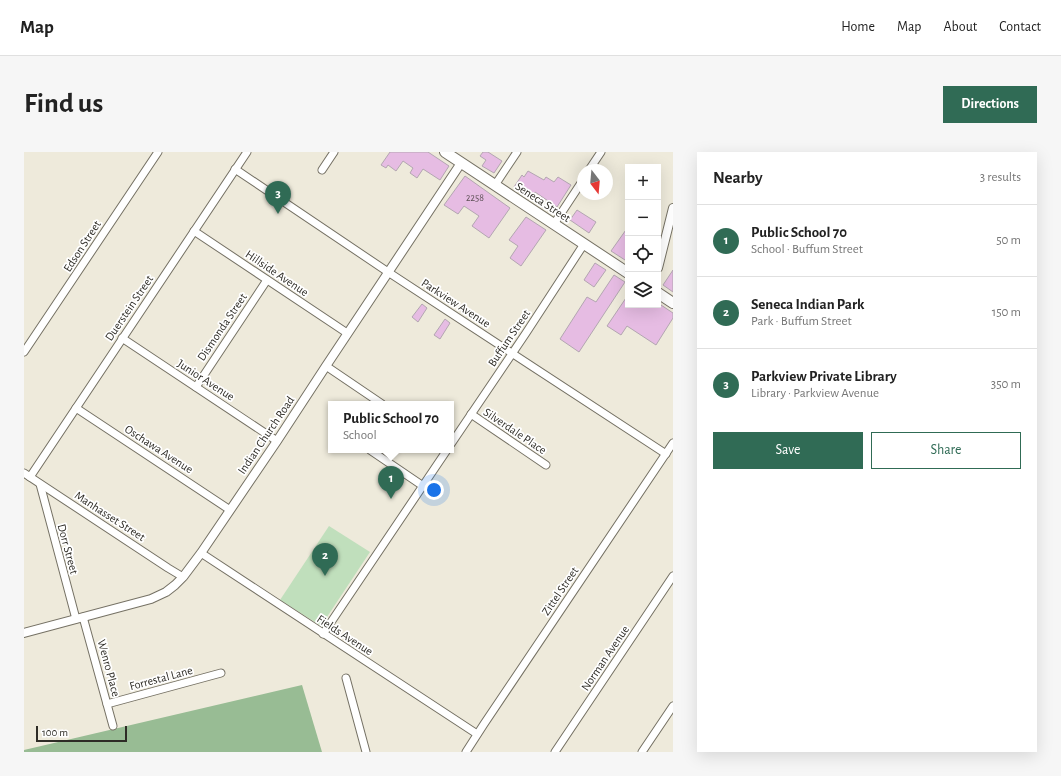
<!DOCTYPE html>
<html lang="en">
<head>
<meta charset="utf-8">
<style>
  body { margin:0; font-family:"Alegreya Sans",sans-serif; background:#f6f6f6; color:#222 }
  .controls { position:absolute; right:12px; top:12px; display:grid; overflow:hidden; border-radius:0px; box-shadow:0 4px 16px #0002 }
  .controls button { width:36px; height:36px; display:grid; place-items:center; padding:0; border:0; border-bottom:1px solid #e0e0e0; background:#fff; color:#222; font:20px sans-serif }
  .compass { position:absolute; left:553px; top:12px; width:36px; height:36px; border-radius:50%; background:#fff; box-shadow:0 4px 16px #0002; rotate:164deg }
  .scale { position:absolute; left:12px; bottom:10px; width:91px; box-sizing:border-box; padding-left:4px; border:2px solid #2e2c26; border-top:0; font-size:11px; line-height:14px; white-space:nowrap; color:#2e2c26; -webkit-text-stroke:3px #fff; paint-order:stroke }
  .you { position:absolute; left:410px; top:338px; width:14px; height:14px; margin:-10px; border:3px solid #fff; border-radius:50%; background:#1a73e8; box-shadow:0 0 0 6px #1a73e833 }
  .badge { display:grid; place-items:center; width:26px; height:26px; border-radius:50%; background:#306b55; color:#fff; font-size:13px; font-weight:700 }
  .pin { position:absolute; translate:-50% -33px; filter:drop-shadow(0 1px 2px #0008) }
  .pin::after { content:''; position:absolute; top:21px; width:14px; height:12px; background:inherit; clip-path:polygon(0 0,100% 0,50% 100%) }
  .popup { position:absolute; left:304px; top:249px; width:126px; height:52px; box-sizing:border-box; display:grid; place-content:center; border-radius:0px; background:#fff; filter:drop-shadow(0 1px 3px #0005); font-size:13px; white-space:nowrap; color:#767676 }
  .popup b { font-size:15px; color:#222 }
  .popup::after { content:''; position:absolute; left:50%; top:100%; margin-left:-8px; border:8px solid transparent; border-top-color:#fff }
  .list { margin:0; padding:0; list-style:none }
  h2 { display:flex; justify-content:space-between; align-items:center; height:52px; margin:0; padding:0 16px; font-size:17px }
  h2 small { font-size:13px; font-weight:400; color:#767676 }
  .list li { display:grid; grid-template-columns:26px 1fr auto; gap:12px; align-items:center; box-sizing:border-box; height:72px; padding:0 16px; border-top:1px solid #e0e0e0 }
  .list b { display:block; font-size:15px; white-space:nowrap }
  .list p { margin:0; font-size:13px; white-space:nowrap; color:#767676 }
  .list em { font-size:13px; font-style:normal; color:#767676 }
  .actions { display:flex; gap:8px; padding:12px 16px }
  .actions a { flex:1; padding:9px 0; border:1px solid #306b55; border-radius:0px; text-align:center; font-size:14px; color:#306b55 }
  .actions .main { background:#306b55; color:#fff }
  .icon { flex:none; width:22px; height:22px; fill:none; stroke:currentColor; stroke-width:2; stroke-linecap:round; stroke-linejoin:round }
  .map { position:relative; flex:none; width:649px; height:600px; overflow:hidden; border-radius:0px }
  header { display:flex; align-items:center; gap:24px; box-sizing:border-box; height:56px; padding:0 20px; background:#fff; border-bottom:1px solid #e0e0e0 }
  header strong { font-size:19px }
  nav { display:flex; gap:22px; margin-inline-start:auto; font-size:14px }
  .intro { display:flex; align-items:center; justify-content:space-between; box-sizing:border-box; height:96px; padding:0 24px }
  h1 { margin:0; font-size:28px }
  .button { padding:10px 18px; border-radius:0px; background:#306b55; color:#fff; font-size:14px; font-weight:700 }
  main { display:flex; gap:24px; padding:0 24px }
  aside { flex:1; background:#fff; border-radius:0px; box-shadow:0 4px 16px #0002 }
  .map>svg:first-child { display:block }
  .green { fill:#c0dfbc }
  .forest { fill:#98bc94 }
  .building { fill:#e6bce3; stroke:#b3a6b1 }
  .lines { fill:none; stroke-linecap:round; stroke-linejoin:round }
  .minor-casing { stroke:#757164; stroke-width:9 }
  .tertiary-casing { stroke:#757164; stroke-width:10 }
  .secondary-casing { stroke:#757164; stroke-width:12 }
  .minor { stroke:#fff; stroke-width:7 }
  .tertiary { stroke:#fff; stroke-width:8 }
  .secondary { stroke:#fff; stroke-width:10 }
  .labels { text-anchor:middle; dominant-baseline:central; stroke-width:3.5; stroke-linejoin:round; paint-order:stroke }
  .number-label { font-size:10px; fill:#5c5055 }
  .street-label { font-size:12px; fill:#2e2c26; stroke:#fff }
</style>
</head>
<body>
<header>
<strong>Map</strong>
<nav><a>Home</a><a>Map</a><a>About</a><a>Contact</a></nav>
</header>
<div class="intro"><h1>Find us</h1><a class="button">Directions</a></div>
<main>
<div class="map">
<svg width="649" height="600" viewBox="0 0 649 600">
  <rect width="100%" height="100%" fill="#eeeadb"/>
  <!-- green -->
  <polygon class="green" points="305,374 346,400 297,474 256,448"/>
  <!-- forest -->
  <polygon class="forest" points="278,533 298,600 0,600 0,598"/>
  <!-- building -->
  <g class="building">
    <polygon points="366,0 404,0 425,14 416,28 399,17 393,26 386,21 389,16 379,9 372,19 364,13 362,16 357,13"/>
    <polygon points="459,0 464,0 478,9 470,21 458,14 462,8 456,4"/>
    <polygon points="504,19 520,28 522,25 530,30 534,25 547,33 533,55 511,40 506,46 490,35 498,23 500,25"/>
    <polygon points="441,24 486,56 465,86 448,74 455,64 440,54 434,62 420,53"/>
    <polygon points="553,58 572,70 565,81 546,68"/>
    <polygon points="502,65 522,78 497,114 486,106 494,94 485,88"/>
    <polygon points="604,75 604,103 601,108 587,99"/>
    <polygon points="571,111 582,118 570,135 560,128"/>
    <polygon points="649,118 649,140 639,133"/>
    <polygon points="590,123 601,130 555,200 536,187 563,145 572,150"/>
    <polygon points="604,143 604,153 637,153 649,161 649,166 632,193 603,174 597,183 583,174"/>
    <polygon points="398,152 403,156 394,170 388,165"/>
    <polygon points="421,167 426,171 416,187 410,183"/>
  </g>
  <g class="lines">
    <!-- minor casing -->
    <g class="minor-casing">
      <g id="minor">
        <polyline points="211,17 364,120 642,302"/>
        <polyline points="298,18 310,0"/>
        <polyline points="565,18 577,0"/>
        <polyline points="471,33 493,0"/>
        <polyline points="530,72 559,28"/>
        <polyline points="170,79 323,181"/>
        <polyline points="98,186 253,289"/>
        <polyline points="0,200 134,0"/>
        <polyline points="302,214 358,252"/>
        <polyline points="172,235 243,128"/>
        <polyline points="52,256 206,358"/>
        <polyline points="447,262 522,313"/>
        <polyline points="427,292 502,181 560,92"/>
        <polyline points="346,298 399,334"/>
        <polyline points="0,321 144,416 159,425"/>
        <polyline points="6,325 223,0"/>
        <polyline points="16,332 52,467"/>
        <polyline points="177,401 453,582"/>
        <polyline points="59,465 89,574"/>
        <polyline points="299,482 423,298"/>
        <polyline points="322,526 342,600"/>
        <polyline points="83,552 197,521"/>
        <polyline points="442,600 460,572 649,291"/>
        <polyline points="531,600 649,424"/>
        <polyline points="618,600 649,554"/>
      </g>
    </g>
    <!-- tertiary casing -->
    <g class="tertiary-casing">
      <g id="tertiary">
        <polyline points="634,116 649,56"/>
        <polyline points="0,481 127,447 142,440 151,433 159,425 177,401 253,289 302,214 437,11"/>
      </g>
    </g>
    <!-- secondary casing -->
    <g class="secondary-casing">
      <g id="secondary">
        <polyline points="421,0 604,121"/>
        <polyline points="634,141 649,151"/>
      </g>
    </g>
    <!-- minor -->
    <use href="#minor" class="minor"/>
    <!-- tertiary -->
    <use href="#tertiary" class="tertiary"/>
    <!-- secondary -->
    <use href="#secondary" class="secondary"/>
  </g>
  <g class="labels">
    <!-- number labels -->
    <g class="number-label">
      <text x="451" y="46">2258</text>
    </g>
    <!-- street labels -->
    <g class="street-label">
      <text transform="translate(519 50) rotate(33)">Seneca Street</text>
      <text transform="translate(58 94) rotate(-57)">Edson Street</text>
      <text transform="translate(253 121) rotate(34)">Hillside Avenue</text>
      <text transform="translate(432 151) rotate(33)">Parkview Avenue</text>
      <text transform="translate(105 156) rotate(-56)">Duerstein Street</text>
      <text transform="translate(198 175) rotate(-56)">Dismonda Street</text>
      <text transform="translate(485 186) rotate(-56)">Buffum Street</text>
      <text transform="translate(182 228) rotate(33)">Junior Avenue</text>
      <text transform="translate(491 279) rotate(34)">Silverdale Place</text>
      <text transform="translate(242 283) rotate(-56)">Indian Church Road</text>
      <text transform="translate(135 297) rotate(33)">Oschawa Avenue</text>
      <text transform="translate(86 364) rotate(33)">Manhasset Street</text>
      <text transform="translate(44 397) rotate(75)">Dorr Street</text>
      <text transform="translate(536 439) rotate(-56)">Zittel Street</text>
      <text transform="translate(321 483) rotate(33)">Fields Avenue</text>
      <text transform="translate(581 506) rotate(-56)">Norman Avenue</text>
      <text transform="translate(85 516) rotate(75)">Wenro Place</text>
      <text transform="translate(137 526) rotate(-15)">Forrestal Lane</text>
    </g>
  </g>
</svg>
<div class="controls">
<button>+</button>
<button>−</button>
<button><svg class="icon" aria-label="locate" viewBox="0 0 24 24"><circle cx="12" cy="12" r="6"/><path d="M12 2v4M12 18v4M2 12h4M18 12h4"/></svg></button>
<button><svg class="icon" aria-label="layers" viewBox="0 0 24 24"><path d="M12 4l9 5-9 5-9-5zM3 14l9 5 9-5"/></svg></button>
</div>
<svg class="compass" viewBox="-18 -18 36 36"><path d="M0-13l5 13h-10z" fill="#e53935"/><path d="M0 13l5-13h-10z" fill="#767676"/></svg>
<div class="scale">100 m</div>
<div class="you"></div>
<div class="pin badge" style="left:367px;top:347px">1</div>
<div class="popup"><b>Public School 70</b>School</div>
<div class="pin badge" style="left:301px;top:424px">2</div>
<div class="pin badge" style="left:254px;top:62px">3</div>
</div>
<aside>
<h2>Nearby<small>3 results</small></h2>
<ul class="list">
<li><span class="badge">1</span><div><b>Public School 70</b><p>School · Buffum Street</p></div><em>50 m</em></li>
<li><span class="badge">2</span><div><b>Seneca Indian Park</b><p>Park · Buffum Street</p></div><em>150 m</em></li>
<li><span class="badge">3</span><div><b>Parkview Private Library</b><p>Library · Parkview Avenue</p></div><em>350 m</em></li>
</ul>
<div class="actions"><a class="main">Save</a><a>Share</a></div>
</aside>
</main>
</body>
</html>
